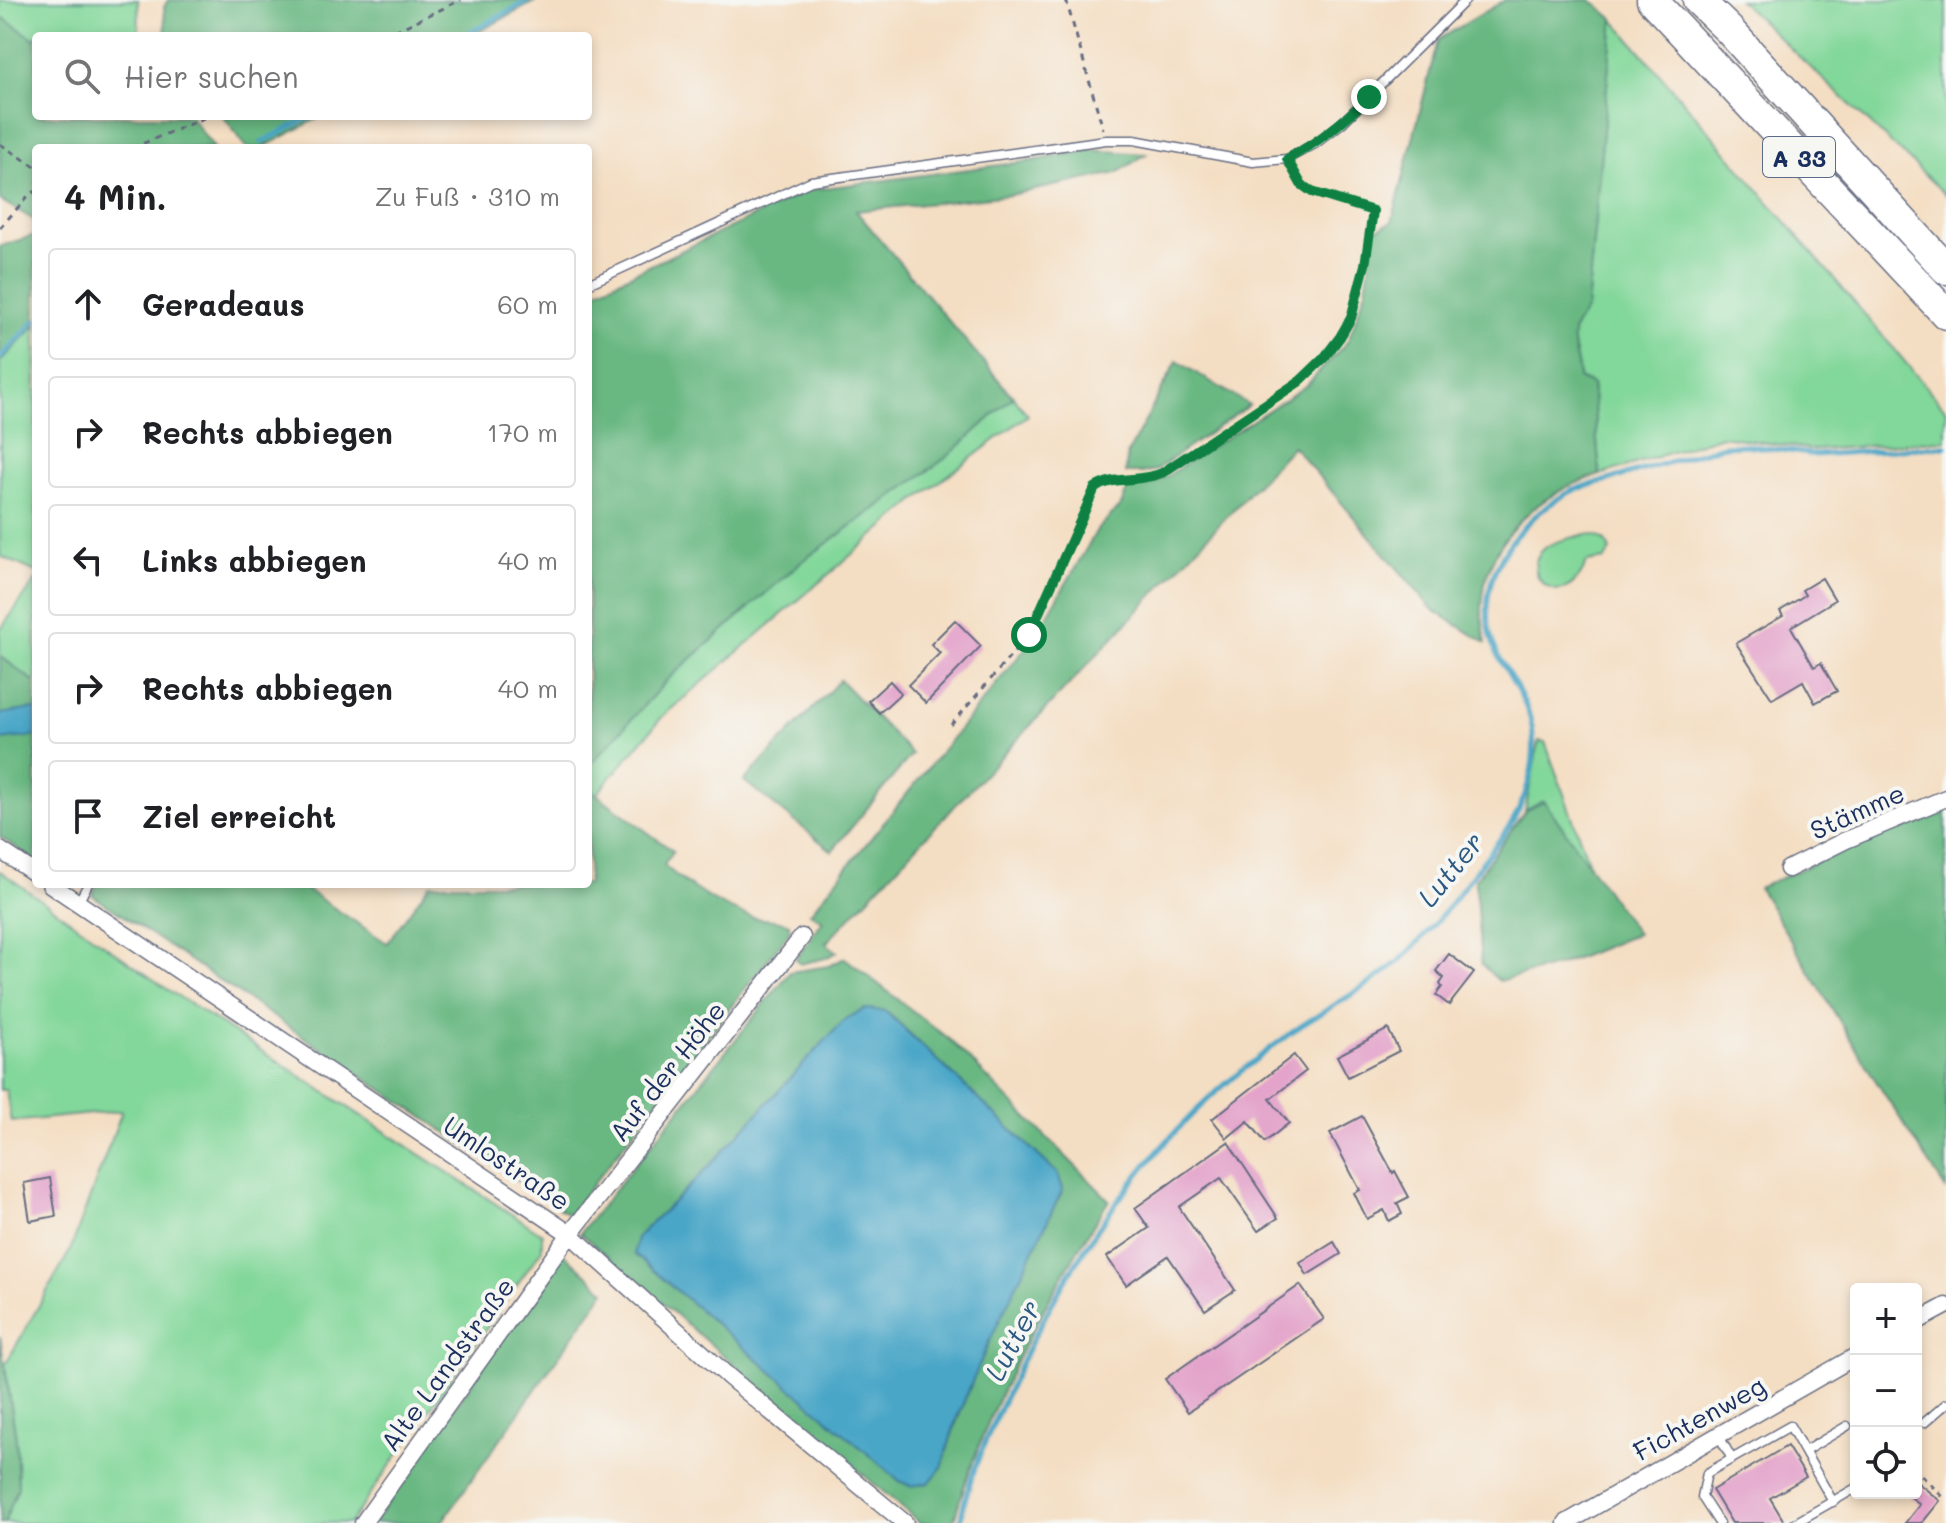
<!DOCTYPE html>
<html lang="de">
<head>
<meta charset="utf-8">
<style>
  body { margin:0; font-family:Mali,sans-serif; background:#f2f2f2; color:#202124 }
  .controls { position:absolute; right:24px; bottom:24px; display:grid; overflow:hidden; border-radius:8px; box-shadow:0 4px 12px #0003 }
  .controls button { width:72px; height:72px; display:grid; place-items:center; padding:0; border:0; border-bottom:2px solid #e0e0e0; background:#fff; color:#202124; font:40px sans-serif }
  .stop { position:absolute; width:24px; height:24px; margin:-18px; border:6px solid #0b8043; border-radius:50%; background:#fff }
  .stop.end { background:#0b8043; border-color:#fff; box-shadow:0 2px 8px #0008 }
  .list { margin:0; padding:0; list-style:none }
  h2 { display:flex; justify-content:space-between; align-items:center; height:104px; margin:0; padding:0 32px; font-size:34px }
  h2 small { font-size:26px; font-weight:400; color:#757577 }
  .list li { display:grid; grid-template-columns:52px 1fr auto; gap:24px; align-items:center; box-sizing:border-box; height:112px; margin:0 16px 16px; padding:0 16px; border:2px solid #e0e0e0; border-radius:8px }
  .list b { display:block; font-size:30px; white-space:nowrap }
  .list em { font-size:26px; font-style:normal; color:#757577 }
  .icon { flex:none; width:44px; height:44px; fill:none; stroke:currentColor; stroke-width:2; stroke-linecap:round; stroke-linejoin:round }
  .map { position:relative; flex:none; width:1946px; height:1523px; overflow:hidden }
  .search { position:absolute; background:#fff; box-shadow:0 4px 12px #0003; left:32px; top:32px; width:560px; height:88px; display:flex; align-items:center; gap:20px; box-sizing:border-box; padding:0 28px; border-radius:8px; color:#757577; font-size:30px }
  .panel { position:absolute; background:#fff; box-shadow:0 4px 12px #0003; left:32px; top:144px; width:560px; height:744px; border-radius:8px }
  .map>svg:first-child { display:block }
  .green { fill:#82d79a; stroke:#4e837c; stroke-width:2 }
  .forest { fill:#69b882; stroke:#427470; stroke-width:2; fill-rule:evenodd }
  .water { fill:#48a6c7; stroke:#326a92; stroke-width:2 }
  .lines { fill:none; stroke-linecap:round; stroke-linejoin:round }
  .stream { stroke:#48a6c7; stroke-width:5 }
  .building { fill:#e3a3ca }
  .lane-casing { stroke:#676c81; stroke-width:11 }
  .street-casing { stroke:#676c81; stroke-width:19 }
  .highway-casing { stroke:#676c81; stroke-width:33 }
  .path { stroke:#676c81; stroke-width:3; stroke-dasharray:6 6; stroke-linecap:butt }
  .lane { stroke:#fff; stroke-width:8 }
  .street { stroke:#fff; stroke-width:16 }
  .highway { stroke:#fff; stroke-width:30 }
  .route { stroke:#0b8043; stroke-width:10 }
  .labels { text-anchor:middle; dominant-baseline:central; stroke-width:8; stroke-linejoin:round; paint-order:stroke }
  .shield { fill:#f6f6f2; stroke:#5d6b8a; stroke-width:2 }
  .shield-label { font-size:24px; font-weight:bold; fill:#1b2f5e }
  .street-label { font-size:26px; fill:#1b2f5e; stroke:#f6f6f2 }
  .water-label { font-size:28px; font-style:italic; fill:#2b5983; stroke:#f6f6f2 }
</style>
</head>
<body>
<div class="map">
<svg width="1946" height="1523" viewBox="0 0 1946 1523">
  <rect width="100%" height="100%" fill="#f6f6f2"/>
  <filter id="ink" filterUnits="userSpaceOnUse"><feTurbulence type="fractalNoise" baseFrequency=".0125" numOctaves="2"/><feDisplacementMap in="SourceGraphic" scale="16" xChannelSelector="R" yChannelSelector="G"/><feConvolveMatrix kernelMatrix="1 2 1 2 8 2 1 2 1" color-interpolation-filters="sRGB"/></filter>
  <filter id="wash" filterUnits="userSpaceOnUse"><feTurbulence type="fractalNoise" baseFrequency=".006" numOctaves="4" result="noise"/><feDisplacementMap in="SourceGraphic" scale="32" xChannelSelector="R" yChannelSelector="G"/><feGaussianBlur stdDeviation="1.8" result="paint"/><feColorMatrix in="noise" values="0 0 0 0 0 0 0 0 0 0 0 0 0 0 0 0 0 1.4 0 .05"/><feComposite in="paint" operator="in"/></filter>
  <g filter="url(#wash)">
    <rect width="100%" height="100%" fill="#f4dec3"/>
    <!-- green -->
    <g class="green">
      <polygon points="0,0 138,0 139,36 36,36 36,40 0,16"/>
      <polygon points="1739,0 1946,0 1946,195"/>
      <path d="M1613,19L1946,410V440L1815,450L1722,436L1600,475L1592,384L1579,378C1579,362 1567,339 1576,325C1579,319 1584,314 1587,308Z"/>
      <polygon points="36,325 36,572 0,556 0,362"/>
      <polygon points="1013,397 1028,415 913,502 663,716 596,795 588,788 588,767 668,679 801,562 947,457"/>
      <path d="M1586,534C1600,536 1606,538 1610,551L1605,559L1587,562C1563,621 1515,571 1545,548C1554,540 1574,538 1586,534Z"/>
      <polygon points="36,580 36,683 0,656 0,630"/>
      <polygon points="1539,741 1545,742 1591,869 1544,801 1525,811"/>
      <polygon points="0,871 167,989 542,1234 542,1249 350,1523 4,1523 18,1486 16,1438 5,1365 70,1251 122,1111 11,1122 6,1090 0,1090"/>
    </g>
    <!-- forest -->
    <g class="forest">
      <polygon points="168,0 538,0 471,36 166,36 164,7"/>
      <path d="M1505,0H1591L1613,19L1587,308C1584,314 1579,319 1576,325C1567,339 1579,362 1579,378L1592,384L1600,475C1539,492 1485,539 1482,606C1481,618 1484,631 1486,643L1433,610L1293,446L826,943L837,952L826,958L800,964L796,959L823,920L810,913L1037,634L1097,530L1121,505L1128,488L1151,485L1164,478L1307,385L1348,341L1366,290L1375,230L1392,222L1438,40Z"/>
      <polygon points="0,16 36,40 36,116 190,116 214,148 36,148 36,325 0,362 0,246 36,235 34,220 0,200"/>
      <polygon points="223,116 322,116 262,148 247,148"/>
      <polygon points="1092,150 1146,154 1117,173 1010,195 856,211 1013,397 947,457 801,562 668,679 588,767 588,295 809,190 1031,161"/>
      <polygon points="1177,361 1249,405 1156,470 1143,473 1126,473 1127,455"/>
      <polygon points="0,656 36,683 36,861 0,837"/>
      <polygon points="840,680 912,754 832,851 744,781"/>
      <path d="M588,788L673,851L664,865C688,887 720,907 751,917C764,921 777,918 789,924L790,931L569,1215L92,895L98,884H298L387,943L430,884H588Z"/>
      <polygon points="1544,801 1637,934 1563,964 1499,981 1481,964 1475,880 1525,811"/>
      <polygon points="1946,804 1946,1189 1874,1078 1759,888"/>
      <path d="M845,958L951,1041L1109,1200C1044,1302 986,1406 953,1523H920L580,1233L790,972L829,966ZM865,1009L886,1011L1057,1173L1063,1188C1019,1280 970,1370 942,1467L637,1237L697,1179Z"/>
      <polygon points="563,1253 605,1291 441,1523 374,1523"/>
      <polygon points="0,1337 16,1438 18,1487 4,1523 0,1523"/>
    </g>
    <!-- water -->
    <g class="water">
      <polygon points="32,709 36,710 36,736 0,740 0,714"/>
      <polygon points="865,1009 885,1011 1057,1173 1063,1189 988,1344 956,1420 942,1467 929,1483 912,1486 901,1482 634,1254 637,1237 697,1179 845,1019"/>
    </g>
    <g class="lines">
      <!-- stream -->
      <g class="stream">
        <polyline points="463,36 530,0"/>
        <polyline points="262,142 312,116"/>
        <polyline points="0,358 36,320"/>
        <path d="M960,1523C967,1481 986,1439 1004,1400C1056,1283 1130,1164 1229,1081C1253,1062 1278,1041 1304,1024C1338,1002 1377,982 1407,954C1443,918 1472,875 1503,835C1527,804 1540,757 1530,718C1523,692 1504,671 1494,646C1470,582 1515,521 1570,492C1585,485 1603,482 1619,477C1654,467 1689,456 1724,446L1745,445L1816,455L1946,446"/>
      </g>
    </g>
    <g id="blocks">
      <!-- building -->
      <g class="building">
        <polygon points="1822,578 1835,600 1791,627 1814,667 1821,663 1837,691 1815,703 1803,681 1772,699 1736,643 1783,616 1780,611 1805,595 1802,590"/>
        <polygon points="955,620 981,646 926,703 908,685 940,653 931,644"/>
        <polygon points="890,681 901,693 879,713 868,701"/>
        <polygon points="1449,954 1474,973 1449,1005 1436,995 1442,987 1440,984 1444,978 1436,971"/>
        <polygon points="1388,1029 1399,1051 1348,1077 1337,1056"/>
        <polygon points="1294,1055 1306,1071 1270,1099 1289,1123 1265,1142 1248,1121 1227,1138 1212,1119"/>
        <polygon points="1362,1116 1393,1173 1395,1171 1409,1197 1397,1203 1402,1214 1389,1221 1384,1210 1367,1219 1354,1193 1360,1190 1330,1133"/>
        <polygon points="1228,1142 1278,1218 1258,1231 1221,1178 1179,1207 1235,1290 1205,1310 1168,1256 1126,1285 1107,1257 1149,1228 1135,1208"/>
        <polygon points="50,1178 56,1216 30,1221 24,1183"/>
        <polygon points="1334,1242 1341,1254 1307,1275 1300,1263"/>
        <polygon points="1300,1285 1324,1319 1188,1412 1165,1379"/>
        <polygon points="1787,1446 1806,1477 1770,1498 1785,1523 1732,1523 1712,1490"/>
        <polygon points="1918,1483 1940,1501 1922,1523 1905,1523 1920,1504 1908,1495 1916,1493"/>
      </g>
    </g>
  </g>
  <g filter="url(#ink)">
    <use href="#blocks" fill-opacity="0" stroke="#676c81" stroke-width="2"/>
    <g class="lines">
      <!-- lane casing -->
      <g class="lane-casing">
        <g id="lane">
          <polyline points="588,284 811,181 1106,140 1134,140 1253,162 1287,159 1315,144 1342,123 1466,0"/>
          <polyline points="78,903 88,884"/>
          <polyline points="1924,1423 1946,1404"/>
          <polyline points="1719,1436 1732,1459"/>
          <polyline points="1805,1451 1847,1426"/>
          <polyline points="1719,1523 1702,1497 1707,1473 1790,1426 1833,1502"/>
          <polyline points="1795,1523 1856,1488"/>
        </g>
      </g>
      <!-- street casing -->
      <g class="street-casing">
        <g id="street">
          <polyline points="0,850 36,874"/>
          <polyline points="1788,869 1846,840 1946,798"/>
          <polyline points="50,884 570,1234 729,1377 905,1523"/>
          <polyline points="1916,1322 1946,1306"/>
          <polyline points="363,1523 570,1234 802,937"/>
          <polyline points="1566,1523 1856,1356"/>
        </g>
      </g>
      <!-- highway casing -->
      <g class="highway-casing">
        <g id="highway">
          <polyline points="1652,0 1946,314"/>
          <polyline points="1698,0 1729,30 1946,269"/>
        </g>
      </g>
      <!-- path -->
      <g class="path">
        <polyline points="1066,0 1103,129"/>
        <polyline points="384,36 461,0"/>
        <polyline points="0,144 36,167"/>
        <polyline points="132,148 209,116"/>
        <polyline points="0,228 28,196 36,191"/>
        <path d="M951,725L1029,635L1095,488C1113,475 1138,483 1162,473L1300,381L1340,337L1351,318L1359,290L1373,211C1344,202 1310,199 1294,171"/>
        <polyline points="1916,1465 1917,1471 1946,1500"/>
      </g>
      <!-- lane -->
      <use href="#lane" class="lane"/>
      <!-- street -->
      <use href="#street" class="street"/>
      <!-- highway -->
      <use href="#highway" class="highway"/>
    </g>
  </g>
  <g class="lines" filter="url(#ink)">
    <!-- route -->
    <path class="route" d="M1029,635L1095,488C1114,475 1138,483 1162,473L1300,381L1324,358L1340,337L1351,318L1365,265L1373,211L1312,192L1301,184L1287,159C1319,142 1343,122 1369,97"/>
  </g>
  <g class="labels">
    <!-- shield labels -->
    <rect class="shield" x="1763" y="137" width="72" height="40" rx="6"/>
    <g class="shield-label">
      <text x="1799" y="157">A 33</text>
    </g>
    <!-- street labels -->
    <g class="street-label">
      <text transform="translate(1857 811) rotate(-24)">Stämme</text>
      <text transform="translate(667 1071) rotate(-52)">Auf der Höhe</text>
      <text transform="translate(507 1163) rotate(34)">Umlostraße</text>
      <text transform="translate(447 1364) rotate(-54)">Alte Landstraße</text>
      <text transform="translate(1699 1418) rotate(-29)">Fichtenweg</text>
    </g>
    <!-- water labels -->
    <g class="water-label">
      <text transform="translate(1450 869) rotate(-51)">Lutter</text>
      <text transform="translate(1012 1340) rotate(-62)">Lutter</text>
    </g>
  </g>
</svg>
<div class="controls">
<button>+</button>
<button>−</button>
<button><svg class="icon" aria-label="locate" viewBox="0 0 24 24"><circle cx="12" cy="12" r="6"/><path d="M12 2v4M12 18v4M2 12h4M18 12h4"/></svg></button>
</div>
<div class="stop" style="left:1029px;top:635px"></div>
<div class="stop end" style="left:1369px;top:97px"></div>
<div class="search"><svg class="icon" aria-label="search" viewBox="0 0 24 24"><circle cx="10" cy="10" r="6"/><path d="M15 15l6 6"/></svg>Hier suchen</div>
<section class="panel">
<h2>4 Min.<small>Zu Fuß · 310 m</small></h2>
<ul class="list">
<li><svg class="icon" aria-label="ahead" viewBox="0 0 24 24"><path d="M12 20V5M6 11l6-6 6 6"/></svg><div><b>Geradeaus</b></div><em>60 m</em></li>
<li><svg class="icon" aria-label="right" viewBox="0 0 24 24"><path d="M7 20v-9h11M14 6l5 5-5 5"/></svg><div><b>Rechts abbiegen</b></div><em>170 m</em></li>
<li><svg class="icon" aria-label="left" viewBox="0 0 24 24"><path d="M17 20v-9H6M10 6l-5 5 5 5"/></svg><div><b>Links abbiegen</b></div><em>40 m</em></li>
<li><svg class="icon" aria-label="right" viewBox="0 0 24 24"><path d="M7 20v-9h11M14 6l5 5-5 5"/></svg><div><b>Rechts abbiegen</b></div><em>40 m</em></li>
<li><svg class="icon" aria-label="arrive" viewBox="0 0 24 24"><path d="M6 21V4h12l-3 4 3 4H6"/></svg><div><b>Ziel erreicht</b></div></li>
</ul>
</section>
</div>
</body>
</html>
